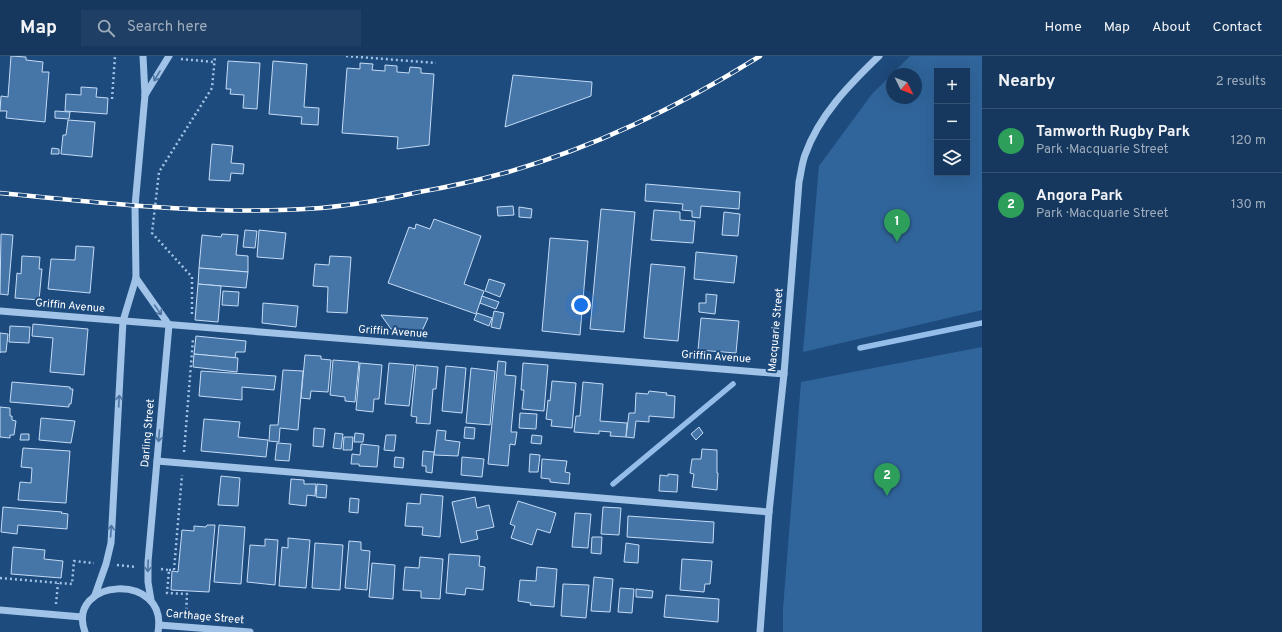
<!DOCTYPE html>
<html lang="en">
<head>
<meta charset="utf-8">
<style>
  body { margin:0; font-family:Overpass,sans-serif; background:#1f3f64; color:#f1f3f6 }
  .controls { position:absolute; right:12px; top:12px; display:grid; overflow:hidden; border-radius:0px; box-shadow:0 4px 16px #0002 }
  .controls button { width:36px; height:36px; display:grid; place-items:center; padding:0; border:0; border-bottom:1px solid #355273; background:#16385e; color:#f1f3f6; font:20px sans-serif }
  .compass { position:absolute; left:886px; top:12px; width:36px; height:36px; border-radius:50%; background:#16385e; box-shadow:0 4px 16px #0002; rotate:133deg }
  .you { position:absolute; left:581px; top:249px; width:14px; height:14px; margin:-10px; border:3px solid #fff; border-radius:50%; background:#1a73e8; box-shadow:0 0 0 6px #1a73e833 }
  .badge { display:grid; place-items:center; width:26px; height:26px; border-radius:50%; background:#e69b98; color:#fff; font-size:13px; font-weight:700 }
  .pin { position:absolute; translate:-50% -33px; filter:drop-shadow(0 1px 2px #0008) }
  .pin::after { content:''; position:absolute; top:21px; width:14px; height:12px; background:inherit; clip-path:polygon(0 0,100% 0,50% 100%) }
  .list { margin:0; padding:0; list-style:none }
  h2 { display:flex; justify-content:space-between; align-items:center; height:52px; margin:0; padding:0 16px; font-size:17px }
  h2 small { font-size:13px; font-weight:400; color:#9eacbc }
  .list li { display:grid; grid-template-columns:26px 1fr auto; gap:12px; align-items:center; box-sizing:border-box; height:64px; padding:0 16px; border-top:1px solid #355273 }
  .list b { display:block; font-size:15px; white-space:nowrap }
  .list p { margin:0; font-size:13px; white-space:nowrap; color:#9eacbc }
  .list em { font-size:13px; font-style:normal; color:#9eacbc }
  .icon { flex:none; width:22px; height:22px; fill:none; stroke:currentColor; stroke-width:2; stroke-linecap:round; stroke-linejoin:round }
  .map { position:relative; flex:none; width:982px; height:576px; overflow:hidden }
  header { display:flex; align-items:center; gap:24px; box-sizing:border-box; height:56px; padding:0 20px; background:#16385e; border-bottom:1px solid #355273 }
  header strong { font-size:19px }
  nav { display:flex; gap:22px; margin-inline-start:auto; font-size:14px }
  .search { width:280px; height:36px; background:#1f3f64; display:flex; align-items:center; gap:10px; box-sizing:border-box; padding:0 14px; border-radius:0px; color:#9eacbc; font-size:15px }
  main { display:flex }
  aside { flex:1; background:#16385e }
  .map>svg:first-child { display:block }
  .green { fill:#30659b; fill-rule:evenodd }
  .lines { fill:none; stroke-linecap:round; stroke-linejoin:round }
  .stream { stroke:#94bee9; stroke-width:5.5 }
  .building { fill:#4675a7; stroke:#c4dcf6 }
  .path { stroke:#a0c3e7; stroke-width:2.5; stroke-dasharray:2 3; stroke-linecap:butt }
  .minor { stroke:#a0c3e7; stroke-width:7 }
  .rail-casing { stroke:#fff; stroke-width:4.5 }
  .rail { stroke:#1e4b7d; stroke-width:3; stroke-dasharray:9; stroke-linecap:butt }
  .oneway { stroke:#4c75a2 }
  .labels { text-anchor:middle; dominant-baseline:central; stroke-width:4; stroke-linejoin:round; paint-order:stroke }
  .street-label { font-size:11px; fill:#fff; stroke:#1e4b7d }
</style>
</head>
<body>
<header>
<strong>Map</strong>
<div class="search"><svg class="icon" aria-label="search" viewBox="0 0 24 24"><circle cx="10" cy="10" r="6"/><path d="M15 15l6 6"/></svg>Search here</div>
<nav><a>Home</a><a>Map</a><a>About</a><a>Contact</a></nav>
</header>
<main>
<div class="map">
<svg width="982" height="576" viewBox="0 0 982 576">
  <rect width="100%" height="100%" fill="#1e4b7d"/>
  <!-- green -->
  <g class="green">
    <path d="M910,0H982V254L803,296L819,110L872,38ZM937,15H967V117H937ZM892,18H916V42H892Z"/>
    <polygon points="982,291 982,576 783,576 783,553 801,326"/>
  </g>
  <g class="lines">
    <!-- stream -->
    <g class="stream">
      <polyline points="860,292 982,267"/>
      <polyline points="613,428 733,328"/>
    </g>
  </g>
  <!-- building -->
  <g class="building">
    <polygon points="11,0 26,1 26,4 43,6 42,16 49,16 45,66 6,62 7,55 0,55 1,40 8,41"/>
    <polygon points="228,5 260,7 257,53 243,52 244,39 230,38 231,33 226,33"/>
    <polygon points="273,5 307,8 304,51 319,52 318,69 301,68 302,61 269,58"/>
    <polygon points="360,7 373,8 372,14 385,15 385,9 397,10 397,16 409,17 410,11 421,12 421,17 434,18 429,89 397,93 398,81 342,77 347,12 360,13"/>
    <polygon points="513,19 592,26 591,40 505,71"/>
    <polygon points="81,31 97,32 96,41 108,42 107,58 65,55 66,38 81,39"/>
    <polygon points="55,55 70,56 69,63 55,62"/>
    <polygon points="68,64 95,66 92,101 61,98 63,79 66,79"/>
    <polygon points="212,88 233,90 231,107 244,108 243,118 231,117 230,125 209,124"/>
    <polygon points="52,92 59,93 59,98 51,98"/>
    <polygon points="646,128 740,136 739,153 701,150 700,162 692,161 692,155 682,154 683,148 645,145"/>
    <polygon points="513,150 514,159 498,160 497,151"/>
    <polygon points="519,151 532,153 531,162 519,161"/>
    <polygon points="601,153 635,156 624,276 590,273"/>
    <polygon points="654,154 680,156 680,164 695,165 693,187 651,184"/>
    <polygon points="724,156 740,158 738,180 722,179"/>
    <polygon points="434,163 481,180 464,228 484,235 476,258 388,227 409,171 415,173 416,168 430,173"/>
    <polygon points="245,174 257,175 255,192 243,191"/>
    <polygon points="259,174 286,177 283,203 257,201"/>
    <polygon points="1,178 13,179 8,239 0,238"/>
    <polygon points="222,178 238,179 236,199 248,200 248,216 199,212 202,179 221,181"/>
    <polygon points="550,182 588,185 580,279 542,275"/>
    <polygon points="76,190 94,191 90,237 48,233 51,203 75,204"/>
    <polygon points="696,196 737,200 734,227 694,223"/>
    <polygon points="22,200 40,201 39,213 42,213 39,244 15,242 17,217 21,218"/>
    <polygon points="330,200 351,201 347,257 327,256 328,231 313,230 315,208 329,209"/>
    <polygon points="651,208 685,211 678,285 644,282"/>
    <polygon points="199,212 248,216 246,232 198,228"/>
    <polygon points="489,223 505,228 500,241 485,235"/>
    <polygon points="198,228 221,230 218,266 195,264"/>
    <polygon points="223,235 239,236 238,250 222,249"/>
    <polygon points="706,238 717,239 715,258 699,256 699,247 706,247"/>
    <polygon points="482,240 499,246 496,253 480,247"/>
    <polygon points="263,247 298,250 296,271 262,267"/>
    <polygon points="494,255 504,257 500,273 491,271"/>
    <polygon points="477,257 492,262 489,270 474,264"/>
    <polygon points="381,259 428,262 422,275 391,273"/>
    <polygon points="701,262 739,265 736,297 698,294"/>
    <polygon points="33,268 88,273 84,319 50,316 53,282 32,280"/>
    <polygon points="10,270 30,271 29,287 9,286"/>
    <polygon points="0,277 8,278 6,296 0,296 0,297"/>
    <polygon points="196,280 246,285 245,296 236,296 235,302 194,298"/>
    <polygon points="194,298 238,302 237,316 193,311"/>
    <polygon points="305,299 321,300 321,303 331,304 328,336 311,335 310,343 301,342"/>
    <polygon points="333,304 359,306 355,346 345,345 345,341 330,339"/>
    <polygon points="498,305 506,306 505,319 516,320 511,376 517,376 515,389 510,388 508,410 488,408"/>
    <polygon points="360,307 382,309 379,343 374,343 373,356 356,354"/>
    <polygon points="389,307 414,309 409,350 385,348"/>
    <polygon points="523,307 548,309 544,355 522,353 524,334 521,334"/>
    <polygon points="416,309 438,311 436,333 433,333 430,368 416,367 417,361 411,360"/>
    <polygon points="446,310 466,312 462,357 442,355"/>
    <polygon points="471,312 495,315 490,369 466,367"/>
    <polygon points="283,314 303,315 298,374 280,372 279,386 269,385 270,369 278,369"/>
    <polygon points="201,315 276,320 274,334 242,331 242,344 199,340"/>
    <polygon points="552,325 576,327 572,372 551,370 552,364 546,363 548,344 550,345"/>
    <polygon points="12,326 70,331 70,333 73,333 71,348 69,348 69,351 10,346"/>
    <polygon points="583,326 603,328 600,365 627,367 626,381 610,380 611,376 599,375 599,378 574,376 576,360 580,360"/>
    <polygon points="649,335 667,337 666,339 675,340 674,362 649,360 649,366 636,365 634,382 626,381 629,357 635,357 636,337 648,338"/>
    <polygon points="0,351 10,352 10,360 12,360 12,364 16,365 14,379 10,379 10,382 0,381"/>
    <polygon points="520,357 537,358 536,373 519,372"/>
    <polygon points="41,362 75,365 71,387 39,384"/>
    <polygon points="204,363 240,366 238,381 268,384 266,401 201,395"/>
    <polygon points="465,371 475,372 474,383 464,382"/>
    <polygon points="699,371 703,377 696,384 691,378"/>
    <polygon points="314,372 325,373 323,391 313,390"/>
    <polygon points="437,374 446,375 445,384 460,386 458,400 434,399"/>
    <polygon points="335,377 343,378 341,393 333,392"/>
    <polygon points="355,377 364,378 363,386 354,386"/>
    <polygon points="21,378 29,378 29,384 20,384"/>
    <polygon points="386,379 396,379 394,395 384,394"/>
    <polygon points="532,379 542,380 541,388 531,387"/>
    <polygon points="344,381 353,381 352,394 343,394"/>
    <polygon points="277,387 291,388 289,405 275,404"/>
    <polygon points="361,388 379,390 377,411 359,410 359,408 351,408 352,398 360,399"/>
    <polygon points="23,392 70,395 66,447 18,444 20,426 31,427 32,412 21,411"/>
    <polygon points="702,393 717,394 717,417 718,417 717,434 692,431 694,418 690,417 692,403 701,403"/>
    <polygon points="423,395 434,396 432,417 426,416 426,410 422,410"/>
    <polygon points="530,398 540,399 538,416 529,416"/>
    <polygon points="395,401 404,402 403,412 394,411"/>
    <polygon points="462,401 484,403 482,421 461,419"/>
    <polygon points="542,403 567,405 565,416 570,417 569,428 550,426 550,423 541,422"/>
    <polygon points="668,418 678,419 677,436 659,435 660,419 668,420"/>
    <polygon points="221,420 240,422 238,450 218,449"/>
    <polygon points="291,423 304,424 304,428 316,428 315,440 307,439 306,450 289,448"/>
    <polygon points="317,428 327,429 326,442 316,441"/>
    <polygon points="421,438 443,440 440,481 422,479 423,471 405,470 407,447 420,448"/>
    <polygon points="475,441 477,452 489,449 494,471 476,475 478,483 461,487 452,446"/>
    <polygon points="350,442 359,443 358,457 349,456"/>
    <polygon points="518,445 556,457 550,477 537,473 532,489 511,482 515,470 510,468"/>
    <polygon points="3,451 62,456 61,457 68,458 67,473 18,469 17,478 1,476"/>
    <polygon points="603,451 621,452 619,479 601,478"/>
    <polygon points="575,457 591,458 588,492 572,491"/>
    <polygon points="628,460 714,466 713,487 627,481"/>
    <polygon points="207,469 215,469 209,536 171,534 172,515 178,516 182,474 194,475 194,470 206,471"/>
    <polygon points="219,469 245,471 241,528 214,526"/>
    <polygon points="592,481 602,481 601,498 591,497"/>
    <polygon points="288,482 310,484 306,532 279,530 282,491 288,492"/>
    <polygon points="265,483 278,484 275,529 247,526 250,489 265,490"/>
    <polygon points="349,485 361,486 361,494 370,495 367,534 345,532"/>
    <polygon points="315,487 343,489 340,534 312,532"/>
    <polygon points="626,487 639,489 638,507 624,506"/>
    <polygon points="13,491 45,494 44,503 63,505 61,522 11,518"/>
    <polygon points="449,498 480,500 479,510 485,511 483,534 466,532 465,539 446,537"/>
    <polygon points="420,501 443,503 440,543 421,542 421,535 403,534 405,511 419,512"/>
    <polygon points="682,503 712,505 710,528 705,528 704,536 680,534"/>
    <polygon points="372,507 395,509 393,543 369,541"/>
    <polygon points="537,511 557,513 554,551 530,549 531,547 518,545 520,524 536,525"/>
    <polygon points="594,521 613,523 610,556 591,555"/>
    <polygon points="563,528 589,529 586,562 561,560"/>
    <polygon points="620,532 634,533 632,557 618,556"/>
    <polygon points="636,533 653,535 652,542 636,541"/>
    <polygon points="666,539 719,543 718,566 664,561"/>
  </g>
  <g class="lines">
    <!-- path -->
    <g class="path">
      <polyline points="346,0 436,7"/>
      <polyline points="181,3 214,6"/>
      <polyline points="112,43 115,0"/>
      <polyline points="192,258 192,221 152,177 159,116 212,32 215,0"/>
      <polyline points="184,396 193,283"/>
      <polyline points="117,509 136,511"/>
      <polyline points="161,513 169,514 167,537 187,538 186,560"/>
      <polyline points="169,514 174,514 182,419"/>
      <polyline points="0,522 72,528 74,505 94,507"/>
      <polyline points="56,548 58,527"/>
    </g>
    <!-- minor -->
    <g class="minor">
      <polyline points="145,39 169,0"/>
      <polyline points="136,222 169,269 148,506 148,526 151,544"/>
      <polyline points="0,255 784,318"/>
      <polyline points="157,405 769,456"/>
      <polyline points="95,539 106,508 111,487 123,265 136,222 135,150 145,39 143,0"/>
      <polyline points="0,554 82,561"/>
      <polyline points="159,569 250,576"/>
      <path d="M85,576C65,522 169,515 158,576"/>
      <path d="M760,576L769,456L784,318L799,126C801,117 802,107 805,99C819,59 850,28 879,0"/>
    </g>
    <!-- rail casing -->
    <g class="rail-casing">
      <path id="rail" d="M0,137C106,147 214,160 321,152C354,149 387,143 419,136C449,131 479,124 508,116C597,90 682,49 760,0"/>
    </g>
    <!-- rail -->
    <use href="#rail" class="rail"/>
  </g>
  <!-- one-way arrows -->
  <defs><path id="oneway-shaft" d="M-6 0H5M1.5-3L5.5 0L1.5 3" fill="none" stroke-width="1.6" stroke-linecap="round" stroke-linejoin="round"/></defs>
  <g class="oneway">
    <use href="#oneway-shaft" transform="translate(157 20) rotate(121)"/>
    <use href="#oneway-shaft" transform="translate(158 254) rotate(55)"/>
    <use href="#oneway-shaft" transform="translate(119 345) rotate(-87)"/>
    <use href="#oneway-shaft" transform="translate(159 380) rotate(95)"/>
    <use href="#oneway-shaft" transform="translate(111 475) rotate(-86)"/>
    <use href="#oneway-shaft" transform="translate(148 510) rotate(92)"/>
  </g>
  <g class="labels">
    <!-- street labels -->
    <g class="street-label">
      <text transform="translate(70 250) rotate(5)">Griffin Avenue</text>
      <text transform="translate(776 274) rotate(-85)">Macquarie Street</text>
      <text transform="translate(393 276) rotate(4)">Griffin Avenue</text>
      <text transform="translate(716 301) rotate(4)">Griffin Avenue</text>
      <text transform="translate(148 377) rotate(-85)">Darling Street</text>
      <text transform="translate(205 561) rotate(5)">Carthage Street</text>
    </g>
  </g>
</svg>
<div class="controls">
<button>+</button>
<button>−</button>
<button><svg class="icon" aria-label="layers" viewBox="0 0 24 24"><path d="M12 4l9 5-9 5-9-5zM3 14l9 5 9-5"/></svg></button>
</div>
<svg class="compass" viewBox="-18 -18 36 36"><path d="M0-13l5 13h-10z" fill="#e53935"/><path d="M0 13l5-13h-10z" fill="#9eacbc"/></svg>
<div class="you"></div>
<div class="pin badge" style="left:897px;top:186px;background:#2e9e5b">1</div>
<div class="pin badge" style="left:887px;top:440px;background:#2e9e5b">2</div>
</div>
<aside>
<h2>Nearby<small>2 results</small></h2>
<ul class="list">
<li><span class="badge" style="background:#2e9e5b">1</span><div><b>Tamworth Rugby Park</b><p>Park · Macquarie Street</p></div><em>120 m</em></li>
<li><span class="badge" style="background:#2e9e5b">2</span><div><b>Angora Park</b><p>Park · Macquarie Street</p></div><em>130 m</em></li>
</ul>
</aside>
</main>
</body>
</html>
